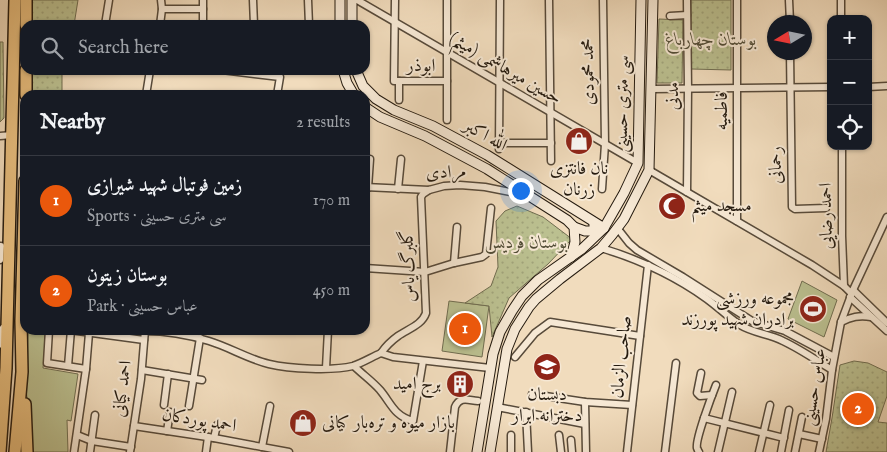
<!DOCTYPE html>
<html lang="en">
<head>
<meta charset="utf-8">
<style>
  body { margin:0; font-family:"IM FELL English",Amiri,serif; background:#20242c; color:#f1f3f6 }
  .controls { position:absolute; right:15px; top:15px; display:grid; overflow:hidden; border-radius:10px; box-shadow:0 1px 4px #0004 }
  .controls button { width:45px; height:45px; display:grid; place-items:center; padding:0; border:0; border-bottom:1px solid #363941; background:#171b24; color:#f1f3f6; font:25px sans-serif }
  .compass { position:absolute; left:767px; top:15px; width:45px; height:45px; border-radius:50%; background:#171b24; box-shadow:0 1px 4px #0004; rotate:260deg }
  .you { position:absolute; left:520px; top:190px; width:18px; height:18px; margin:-12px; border:4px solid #fff; border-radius:50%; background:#1a73e8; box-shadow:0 0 0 8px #1a73e833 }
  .badge { display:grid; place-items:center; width:32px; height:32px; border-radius:50%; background:#ea580c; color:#fff; font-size:16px; font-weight:700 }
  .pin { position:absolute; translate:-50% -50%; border:2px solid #fff; box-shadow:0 1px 5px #0006 }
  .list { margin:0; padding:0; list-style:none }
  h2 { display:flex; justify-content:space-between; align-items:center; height:65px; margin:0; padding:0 20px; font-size:21px }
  h2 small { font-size:16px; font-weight:400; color:#9ea1a6 }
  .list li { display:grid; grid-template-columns:32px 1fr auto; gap:15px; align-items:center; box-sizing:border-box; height:90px; padding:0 20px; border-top:1px solid #363941 }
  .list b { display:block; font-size:19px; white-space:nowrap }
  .list p { margin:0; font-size:16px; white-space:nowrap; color:#9ea1a6 }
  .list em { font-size:16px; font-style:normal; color:#9ea1a6 }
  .icon { flex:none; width:28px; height:28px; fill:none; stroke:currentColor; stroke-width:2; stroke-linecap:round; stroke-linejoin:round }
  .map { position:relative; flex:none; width:887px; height:452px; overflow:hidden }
  .search { position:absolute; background:#171b24; box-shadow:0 1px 4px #0004; left:20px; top:20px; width:350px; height:55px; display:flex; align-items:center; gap:12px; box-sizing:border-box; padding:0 18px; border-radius:15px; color:#9ea1a6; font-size:19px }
  .panel { position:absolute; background:#171b24; box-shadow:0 1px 4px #0004; left:20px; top:90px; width:350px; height:245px; border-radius:15px }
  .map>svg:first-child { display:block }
  .grass { fill:#bbc090; stroke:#706d50 }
  .forest { fill:url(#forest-crowns); stroke:#706d50 }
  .park { fill:url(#park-dots); stroke:#706d50 }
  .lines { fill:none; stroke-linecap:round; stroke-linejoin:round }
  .street-casing { stroke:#574a3a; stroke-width:9 }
  .secondary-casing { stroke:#241a0f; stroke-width:11 }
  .highway-casing { stroke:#241a0f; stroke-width:14 }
  .street { stroke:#f6e8d4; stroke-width:6 }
  .secondary { stroke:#f6e8d4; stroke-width:9 }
  .highway { stroke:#e8be7e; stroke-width:11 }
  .labels { text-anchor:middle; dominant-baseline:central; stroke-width:4; stroke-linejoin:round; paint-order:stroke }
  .park-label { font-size:18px; font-style:italic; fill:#514c36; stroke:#f6e8d4 }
  .street-label { font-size:18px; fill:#241a0f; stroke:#f6e8d4 }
  .poi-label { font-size:18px; fill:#241a0f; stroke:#f6e8d4 }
</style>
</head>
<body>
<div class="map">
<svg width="887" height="452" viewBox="0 0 887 452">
  <defs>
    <pattern id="forest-crowns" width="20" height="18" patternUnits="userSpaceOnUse" patternTransform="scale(1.25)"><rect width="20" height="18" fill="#bbc090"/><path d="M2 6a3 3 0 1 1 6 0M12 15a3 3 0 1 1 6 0" fill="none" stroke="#a1a47b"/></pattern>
    <pattern id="park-dots" width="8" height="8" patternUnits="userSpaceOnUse" patternTransform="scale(1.25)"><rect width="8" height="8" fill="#bbc090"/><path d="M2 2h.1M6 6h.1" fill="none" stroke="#a1a47b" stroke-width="1.8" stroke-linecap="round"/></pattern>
  </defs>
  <rect width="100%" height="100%" fill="#f1dcbd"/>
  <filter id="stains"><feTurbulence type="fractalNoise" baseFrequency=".004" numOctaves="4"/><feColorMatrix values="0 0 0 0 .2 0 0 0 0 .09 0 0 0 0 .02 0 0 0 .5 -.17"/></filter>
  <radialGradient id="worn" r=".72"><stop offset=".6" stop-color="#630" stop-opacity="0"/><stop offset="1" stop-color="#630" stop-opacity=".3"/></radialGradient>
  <!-- grass -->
  <g class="grass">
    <polygon points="802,281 837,300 824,337 788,319"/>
    <polygon points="449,301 489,306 482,357 442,351"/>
    <polygon points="28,330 46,330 43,368 78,374 71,421 67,420 68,452 30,452 30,425 26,389"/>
  </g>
  <!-- forest -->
  <polygon class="forest" points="0,42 3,42 4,118 0,122"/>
  <!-- park -->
  <g class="park">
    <polygon points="31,0 78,0 74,25 31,25"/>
    <polygon points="691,0 731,0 731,70 691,69"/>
    <polygon points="659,19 683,20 682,83 657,83"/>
    <rect x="32" y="70" width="30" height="25"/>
    <polygon points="517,206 543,217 572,239 548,264 509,298 492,337 489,306 465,303 491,286 498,267 496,221 505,211"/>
    <polygon points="854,361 868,363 887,372 887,396 878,422 887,423 887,452 826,452 832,418 840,365"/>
  </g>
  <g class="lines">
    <!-- street casing -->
    <g class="street-casing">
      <g id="street">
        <polyline points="203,0 203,25"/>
        <polyline points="253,0 254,25"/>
        <polyline points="308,0 309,25"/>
        <polyline points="357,0 638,163"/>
        <polyline points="395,0 394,81 447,81"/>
        <polyline points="549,0 551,161"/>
        <polyline points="789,0 790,22"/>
        <polyline points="841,0 841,19"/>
        <polyline points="162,9 203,9"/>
        <polyline points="670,16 687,15"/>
        <polyline points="105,25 109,0"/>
        <polyline points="160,25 162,9 161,0"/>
        <polyline points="790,52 792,207 795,209 826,208"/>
        <polyline points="222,70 280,77 277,95"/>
        <polyline points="399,81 399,100"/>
        <polyline points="868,87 887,86"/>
        <polyline points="652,89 831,87"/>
        <polyline points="146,95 150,70"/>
        <polyline points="447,120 447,0"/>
        <polyline points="0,136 12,135"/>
        <polyline points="499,143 551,143"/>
        <polyline points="842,146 842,236 844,286"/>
        <polyline points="499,149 500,0"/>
        <polyline points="649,170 812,265 844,286 851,293"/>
        <polyline points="365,187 429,190 444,186 460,185 485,187 525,195"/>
        <polyline points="368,188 370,159"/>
        <polyline points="398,189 401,159"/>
        <polyline points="602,189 605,144 603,0"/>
        <polyline points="687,192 688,89 687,0"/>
        <polyline points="737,221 737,0"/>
        <polyline points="618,229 629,243 637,250 683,277 752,321 785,331 834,357"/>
        <polyline points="0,246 1,246 0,260"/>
        <path d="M601,248C638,259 675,276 707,299C718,307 728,317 740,325C753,333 769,334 783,341C800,349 816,360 832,370"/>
        <polyline points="454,263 457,227"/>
        <polyline points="365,268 425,272 454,263 482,257 486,254 491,208"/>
        <polyline points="853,290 887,323"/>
        <polyline points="850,297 887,331"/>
        <path d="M841,322C851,317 859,315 871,317"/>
        <polyline points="49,330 47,363 86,369"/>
        <polyline points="70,330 144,340"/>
        <path d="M145,331C165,331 189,335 209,341C229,347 248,359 269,364C289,369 333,371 353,366C362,363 372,357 381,353L393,357L490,368"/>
        <path d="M381,353C386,346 391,341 398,336C408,329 422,325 426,313L421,197L423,194L429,190"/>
        <polyline points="515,357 535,333 550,322 640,336"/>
        <polyline points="68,366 71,330"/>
        <path d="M354,366C362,374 372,381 380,390C391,403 394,416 413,421L423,361"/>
        <polyline points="326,368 328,330"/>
        <polyline points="142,370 202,380"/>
        <polyline points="701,373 697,393 700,396 712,395"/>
        <polyline points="532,394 585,402 632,405"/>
        <polyline points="585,402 586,452"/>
        <polyline points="164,405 168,374"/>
        <polyline points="189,406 200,338"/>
        <polyline points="497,407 585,424"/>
        <polyline points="526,412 528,452"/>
        <polyline points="704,418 784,438"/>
        <polyline points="134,426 214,438 289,452"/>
        <polyline points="167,431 170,412"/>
        <polyline points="799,434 822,439"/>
        <polyline points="77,435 92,441 131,447"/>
        <polyline points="511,435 511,452"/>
        <polyline points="559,435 561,452"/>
        <polyline points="214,438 217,425"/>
        <polyline points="571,440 572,452"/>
        <polyline points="262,447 270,406"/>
        <polyline points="74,452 86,369 89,333"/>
        <polyline points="90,452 95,415"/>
        <polyline points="130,452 141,379 145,330"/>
        <polyline points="206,452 208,437"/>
        <path d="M450,452L455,407C460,396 467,400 478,401"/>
        <polyline points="627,452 648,265"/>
        <polyline points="665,452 676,363"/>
        <path d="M699,452C698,451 698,450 697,448C695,440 712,395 716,385"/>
        <polyline points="718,452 732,392"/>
        <polyline points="759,452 770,405"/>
        <polyline points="781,452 789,410"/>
        <polyline points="795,452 802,417"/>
        <polyline points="819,452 826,419 832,370 841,322 853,290 887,217"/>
      </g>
    </g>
    <!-- secondary casing -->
    <g class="secondary-casing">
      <g id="secondary">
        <polyline points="340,0 340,25"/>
        <polyline points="352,0 352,25"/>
        <polyline points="343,70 347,83 354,95"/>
        <polyline points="356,70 363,86 376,99 394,110 433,126 487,155 604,228"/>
        <polyline points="365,107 380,117 425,136 487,169 567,220 574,227 575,242 571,257"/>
        <polyline points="574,227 585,231 591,231 594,229 594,223"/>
        <polyline points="0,343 4,329"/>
        <polyline points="477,452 493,354 500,332 512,311 522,296 538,280 582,249 604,228 624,193 638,163 641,0"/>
        <polyline points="490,452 507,349 515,329 529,307 536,299 560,279 601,248 612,235 624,219 649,170 653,0"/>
      </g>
    </g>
    <!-- highway casing -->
    <g class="highway-casing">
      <g id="highway">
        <polyline points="26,25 26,0"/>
        <polyline points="26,95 26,70"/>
        <polyline points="25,404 27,452"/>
        <polyline points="0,452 6,368 15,0"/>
        <polyline points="15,452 22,372 21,321 25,181"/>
      </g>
    </g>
    <!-- street -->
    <use href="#street" class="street"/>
    <!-- secondary -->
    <use href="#secondary" class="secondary"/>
    <!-- highway -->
    <use href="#highway" class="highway"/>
  </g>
  <!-- icons -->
  <defs>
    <g id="shop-disc" transform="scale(1.4375)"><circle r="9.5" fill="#8f2418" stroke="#f6e8d4"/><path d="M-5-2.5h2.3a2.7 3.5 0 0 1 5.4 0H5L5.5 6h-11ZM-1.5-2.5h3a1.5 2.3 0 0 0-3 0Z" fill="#fff"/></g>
    <g id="mosque-disc" transform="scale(1.4375)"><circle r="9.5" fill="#8f2418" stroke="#f6e8d4"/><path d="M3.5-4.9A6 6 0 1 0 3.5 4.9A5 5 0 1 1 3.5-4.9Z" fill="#fff"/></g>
    <g id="stadium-disc" transform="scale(1.4375)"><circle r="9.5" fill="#8f2418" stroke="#f6e8d4"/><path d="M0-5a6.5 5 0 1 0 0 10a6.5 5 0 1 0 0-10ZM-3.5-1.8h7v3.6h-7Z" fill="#fff"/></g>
    <g id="school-disc" transform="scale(1.4375)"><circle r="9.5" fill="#8f2418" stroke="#f6e8d4"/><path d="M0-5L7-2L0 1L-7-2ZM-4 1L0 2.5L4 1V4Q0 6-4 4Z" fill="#fff"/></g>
    <g id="building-disc" transform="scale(1.4375)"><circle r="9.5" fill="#8f2418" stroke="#f6e8d4"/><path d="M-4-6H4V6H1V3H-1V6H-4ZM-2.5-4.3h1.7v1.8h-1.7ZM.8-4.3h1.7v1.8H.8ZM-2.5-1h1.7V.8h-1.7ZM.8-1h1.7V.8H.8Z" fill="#fff"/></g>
  </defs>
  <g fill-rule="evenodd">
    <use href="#shop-disc" x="579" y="141"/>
    <use href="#mosque-disc" x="672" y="206"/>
    <use href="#stadium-disc" x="813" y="309"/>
    <use href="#school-disc" x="547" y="367"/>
    <use href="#building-disc" x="460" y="384"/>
    <use href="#shop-disc" x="303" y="423"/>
  </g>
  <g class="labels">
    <!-- park labels -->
    <g class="park-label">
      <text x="711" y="40">بوستان چهارباغ</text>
      <text x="526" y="243">بوستان فردیس</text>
    </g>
    <!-- street labels -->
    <g class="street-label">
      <text x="421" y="66">ابوذر</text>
      <text transform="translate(505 69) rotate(30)">حسین میرهاشمی (میثم)</text>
      <text transform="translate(589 72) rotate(-91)">محمد محمودی</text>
      <text transform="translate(673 96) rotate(-90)">مدنی</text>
      <text transform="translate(623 104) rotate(-89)">سی متری حسینی</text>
      <text transform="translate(722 111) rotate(-90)">فاطمیه</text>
      <text transform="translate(485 136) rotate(29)">الله اکبر</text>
      <text transform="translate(776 165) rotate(-90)">رحمانی</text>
      <text transform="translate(446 173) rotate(-3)">مرادی</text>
      <text transform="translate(827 216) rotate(-91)">احمد رضایی</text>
      <text transform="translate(409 266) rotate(-92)">گلبرگ یاس</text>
      <text transform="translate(622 357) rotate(-84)">صاحب الزمان</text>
      <text transform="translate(815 387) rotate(-81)">عباس حسینی</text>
      <text transform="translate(123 389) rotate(-83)">احمد کیانی</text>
      <text transform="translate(199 421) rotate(9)">احمد پوردکان</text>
    </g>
    <!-- poi labels -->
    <g class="poi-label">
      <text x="579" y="169">نان فانتزی<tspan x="579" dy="21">زرنان</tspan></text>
      <text x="691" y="206" text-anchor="start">مسجد میثم</text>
      <text x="794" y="299" text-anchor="end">مجموعه ورزشی<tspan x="794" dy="21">برادران شهید پورزند</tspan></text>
      <text x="441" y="384" text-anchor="end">برج امید</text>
      <text x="547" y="395">دبستان<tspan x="547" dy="21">دخترانه ابرار</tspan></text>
      <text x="322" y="423" text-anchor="start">بازار میوه و تره‌بار کیانی</text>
    </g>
  </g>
  <rect width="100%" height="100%" filter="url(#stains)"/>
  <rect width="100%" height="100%" fill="url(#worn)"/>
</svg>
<div class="controls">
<button>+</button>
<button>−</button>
<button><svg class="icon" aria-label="locate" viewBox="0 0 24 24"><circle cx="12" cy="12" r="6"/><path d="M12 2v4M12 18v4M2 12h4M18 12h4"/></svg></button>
</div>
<svg class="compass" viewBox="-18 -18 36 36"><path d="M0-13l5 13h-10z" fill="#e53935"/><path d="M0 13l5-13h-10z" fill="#9ea1a6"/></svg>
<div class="you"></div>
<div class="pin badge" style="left:465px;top:329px">1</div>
<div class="pin badge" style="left:858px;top:409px">2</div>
<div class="search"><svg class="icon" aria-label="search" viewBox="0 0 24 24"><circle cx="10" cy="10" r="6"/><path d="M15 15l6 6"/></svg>Search here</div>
<section class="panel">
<h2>Nearby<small>2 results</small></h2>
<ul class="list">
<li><span class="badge">1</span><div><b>زمین فوتبال شهید شیرازی</b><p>Sports · سی متری حسینی</p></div><em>170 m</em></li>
<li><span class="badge">2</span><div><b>بوستان زیتون</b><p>Park · عباس حسینی</p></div><em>450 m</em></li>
</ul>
</section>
</div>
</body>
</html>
